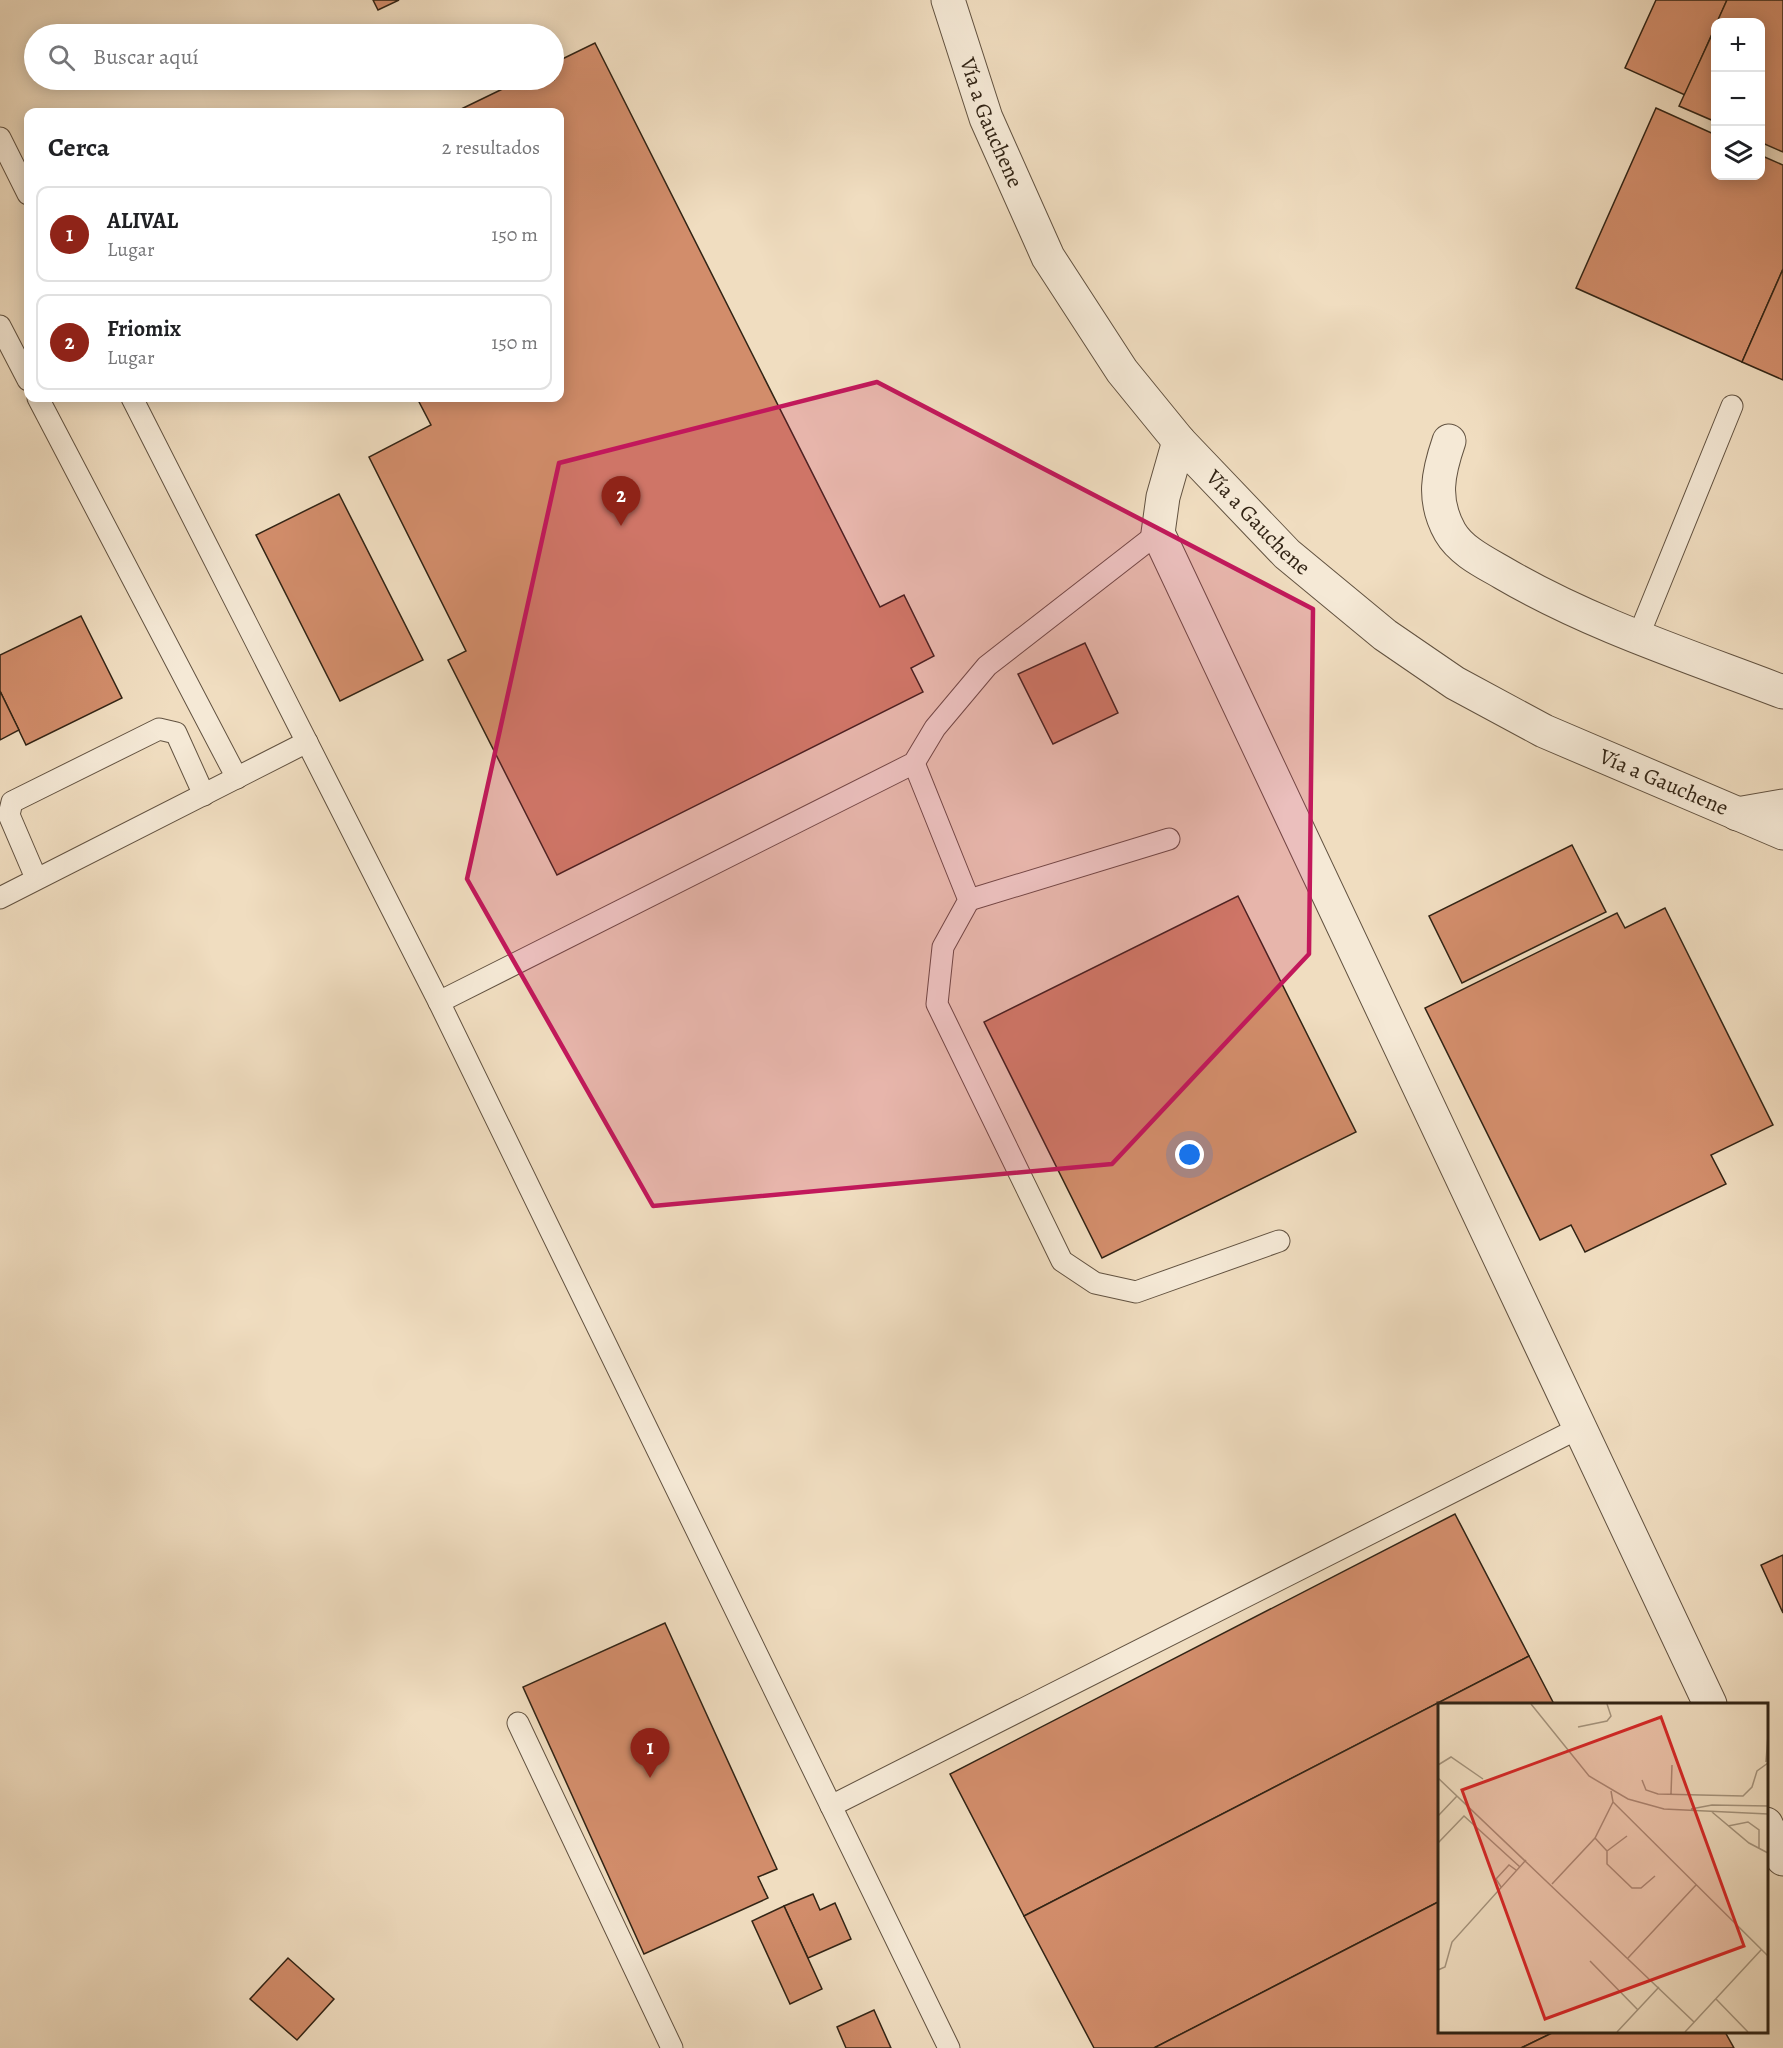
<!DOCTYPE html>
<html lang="es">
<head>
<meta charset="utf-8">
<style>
  body { margin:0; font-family:Alegreya,serif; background:#f2f2f2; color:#202124 }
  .controls { position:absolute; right:18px; top:18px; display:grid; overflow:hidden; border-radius:12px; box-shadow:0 3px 15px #0003 }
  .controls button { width:54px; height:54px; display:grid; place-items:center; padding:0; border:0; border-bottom:2px solid #e0e0e0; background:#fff; color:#202124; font:30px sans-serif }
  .you { position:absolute; left:1190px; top:1155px; width:21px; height:21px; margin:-15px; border:4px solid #fff; border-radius:50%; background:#1a73e8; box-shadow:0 0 0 9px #1a73e833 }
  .badge { display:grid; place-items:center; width:39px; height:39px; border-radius:50%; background:#8f2418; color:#fff; font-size:20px; font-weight:700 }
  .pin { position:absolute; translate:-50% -50px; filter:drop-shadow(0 2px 3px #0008) }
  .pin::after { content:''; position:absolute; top:32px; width:21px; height:18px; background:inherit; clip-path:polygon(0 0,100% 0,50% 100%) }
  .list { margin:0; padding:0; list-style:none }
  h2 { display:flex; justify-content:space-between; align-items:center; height:78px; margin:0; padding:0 24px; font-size:26px }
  h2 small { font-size:20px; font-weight:400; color:#757577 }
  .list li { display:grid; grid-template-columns:39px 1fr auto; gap:18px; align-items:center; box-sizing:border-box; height:96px; margin:0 12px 12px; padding:0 12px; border:2px solid #e0e0e0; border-radius:12px }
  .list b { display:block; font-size:22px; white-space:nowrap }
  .list p { margin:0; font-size:20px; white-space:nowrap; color:#757577 }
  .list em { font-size:20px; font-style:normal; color:#757577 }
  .icon { flex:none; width:33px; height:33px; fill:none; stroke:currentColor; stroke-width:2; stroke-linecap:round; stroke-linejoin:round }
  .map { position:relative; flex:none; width:1783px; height:2048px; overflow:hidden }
  .search { position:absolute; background:#fff; box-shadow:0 3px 15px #0003; left:24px; top:24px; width:540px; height:66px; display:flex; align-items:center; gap:15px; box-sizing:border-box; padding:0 21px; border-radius:33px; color:#757577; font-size:22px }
  .panel { position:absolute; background:#fff; box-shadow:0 3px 15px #0003; left:24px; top:108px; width:540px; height:294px; border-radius:12px }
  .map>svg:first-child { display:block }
  .building { fill:#d28d6b; stroke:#322415; stroke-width:1.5 }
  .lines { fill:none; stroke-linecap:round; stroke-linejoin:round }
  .service-casing { stroke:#625240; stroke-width:23 }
  .minor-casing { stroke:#625240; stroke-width:35 }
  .tertiary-casing { stroke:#625240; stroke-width:35 }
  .service { stroke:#f5e9d6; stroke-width:21 }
  .minor { stroke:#f5e9d6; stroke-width:33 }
  .tertiary { stroke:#f5e9d6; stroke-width:33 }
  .marked { fill:#c2185b; fill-opacity:0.2; stroke:#c2185b; stroke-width:4.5; stroke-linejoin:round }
  .labels { text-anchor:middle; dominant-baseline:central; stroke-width:6; stroke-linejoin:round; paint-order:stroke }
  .street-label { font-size:22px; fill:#322415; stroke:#f5e9d6 }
  .inset-road { fill:none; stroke:#a4937c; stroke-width:1.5 }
  .view { fill:#d62828; fill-opacity:0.15; stroke:#d62828; stroke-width:3 }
  .inset-edge { fill:none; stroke:#322415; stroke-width:3 }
</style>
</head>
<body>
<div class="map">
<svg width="1783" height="2048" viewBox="0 0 1783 2048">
  <rect width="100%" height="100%" fill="#f0ddc0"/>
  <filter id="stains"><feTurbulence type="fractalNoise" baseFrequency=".00333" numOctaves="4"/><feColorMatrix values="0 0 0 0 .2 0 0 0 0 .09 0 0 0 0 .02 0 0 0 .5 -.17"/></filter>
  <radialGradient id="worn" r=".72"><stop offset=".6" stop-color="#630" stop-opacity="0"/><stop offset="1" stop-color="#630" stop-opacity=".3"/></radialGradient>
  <!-- building -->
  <g class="building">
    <polygon points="373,0 399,0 378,10"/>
    <polygon points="1656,0 1727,0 1685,95 1625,68"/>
    <polygon points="1727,0 1783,0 1783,152 1760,142 1760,22 1717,22"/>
    <polygon points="1716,26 1716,122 1679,106"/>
    <polygon points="595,43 880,607 904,595 934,656 911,668 923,692 557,875 448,660 466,651 369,457 431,425 417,398 560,398 560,112 455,112 521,80 554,80 554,63"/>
    <polygon points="1656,108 1716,135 1716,176 1760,176 1760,155 1783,165 1783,269 1742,362 1576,288"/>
    <polygon points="1783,269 1783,380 1742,362"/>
    <polygon points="339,494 423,660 340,701 256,535"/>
    <polygon points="81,616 122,698 26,745 0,691 0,655"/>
    <polygon points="1085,643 1118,713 1053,744 1018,674"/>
    <polygon points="0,691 19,730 0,740"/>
    <polygon points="1572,845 1606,912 1462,983 1429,916"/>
    <polygon points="1238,896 1356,1132 1102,1258 984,1022"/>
    <polygon points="1665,908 1773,1125 1711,1155 1726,1184 1585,1252 1571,1225 1540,1240 1425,1008 1617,913 1625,928"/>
    <polygon points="1455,1514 1529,1656 1024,1916 950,1774"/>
    <polygon points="1783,1555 1783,1613 1761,1565"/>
    <polygon points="665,1623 777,1869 758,1877 768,1898 644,1954 523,1687"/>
    <polygon points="1529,1656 1554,1704 1440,1704 1440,1901 1154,2048 1094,2048 1024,1916"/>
    <polygon points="813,1894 820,1910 835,1903 851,1939 808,1958 784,1906"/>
    <polygon points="1440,1901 1440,2032 1554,2032 1521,2048 1154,2048"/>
    <polygon points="784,1906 822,1989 790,2004 752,1921"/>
    <polygon points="288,1958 334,1999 297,2040 250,1999"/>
    <polygon points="874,2010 891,2048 846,2048 837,2027"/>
    <polygon points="1554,2032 1725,2032 1734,2048 1521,2048"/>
  </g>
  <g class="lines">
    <!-- service casing -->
    <g class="service-casing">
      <g id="service">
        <polyline points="0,138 28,194"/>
        <polyline points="0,326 28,380"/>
        <polyline points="38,398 237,778"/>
        <polyline points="132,398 439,1002 949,2048"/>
        <polyline points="1638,637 1732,406"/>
        <polyline points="914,763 969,900 943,947 937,1004 1062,1261 1095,1283 1136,1292 1279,1241"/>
        <polyline points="36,878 9,815 12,802 159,729 176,733 204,795"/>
        <polyline points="0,898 307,742"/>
        <polyline points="969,900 1169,839"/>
        <polyline points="439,1002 914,763 935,728 987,666 1158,533"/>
        <polyline points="518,1723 672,2048"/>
        <polyline points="831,1806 1579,1428"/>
      </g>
    </g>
    <!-- minor casing -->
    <g class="minor-casing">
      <g id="minor">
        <polyline points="1179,441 1163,497 1158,533 1710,1704"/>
        <path d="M1449,441C1438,473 1432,500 1450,532C1461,551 1484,562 1503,573C1590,624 1689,656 1783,692"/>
        <polyline points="1737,814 1783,806"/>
        <polyline points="1766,1824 1783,1859"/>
      </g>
    </g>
    <!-- tertiary casing -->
    <g class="tertiary-casing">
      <g id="tertiary">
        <path id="s1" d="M948,0L986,118L1048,257L1122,371L1179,441L1287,554L1385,635L1455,683L1544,731L1783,833"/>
      </g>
    </g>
    <!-- service -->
    <use href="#service" class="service"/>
    <!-- minor -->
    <use href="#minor" class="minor"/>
    <!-- tertiary -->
    <use href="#tertiary" class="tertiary"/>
  </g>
  <!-- marked area -->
  <path class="marked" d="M877,382L1313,609L1309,954L1112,1164L653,1206L467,879L559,463Z"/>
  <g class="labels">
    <!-- street labels -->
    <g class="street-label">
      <text stroke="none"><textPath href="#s1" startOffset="130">Vía a Gauchene</textPath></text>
      <text stroke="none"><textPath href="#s1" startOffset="616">Vía a Gauchene</textPath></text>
      <text stroke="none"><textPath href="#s1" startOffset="1102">Vía a Gauchene</textPath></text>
    </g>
  </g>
  <!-- overview -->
  <g transform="translate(1438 1703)">
    <rect width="330" height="330" fill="#f0ddc0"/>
    <path class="inset-road" d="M93,1L151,73L190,96L226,106L330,111M140,24L169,18L173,13L169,1M328,59L330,32M0,62L13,54L45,76M0,75L256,319M204,77L208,87L220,91L305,93L314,84L319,68L330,60M173,88L175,99L330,253M233,91L234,62M253,106L274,102L330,103M274,109L311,140L330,150M0,113L19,93M290,123L310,119L321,127V145M157,135L169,148V161L194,185H203L217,173M0,140L26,113L82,164M169,148L189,133M114,181L157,135L175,99M63,184L58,176L71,162L78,167M190,255L258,182M152,258L200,307M0,267L7,264L14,239L88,157M278,296L310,329M179,329L221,284M247,329L323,247"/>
    <path class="view" d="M223,14L306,243L107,316L24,87Z"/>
    <rect width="330" height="330" class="inset-edge"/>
  </g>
  <rect width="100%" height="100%" filter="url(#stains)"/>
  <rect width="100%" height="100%" fill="url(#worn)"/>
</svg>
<div class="controls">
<button>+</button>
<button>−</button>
<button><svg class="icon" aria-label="layers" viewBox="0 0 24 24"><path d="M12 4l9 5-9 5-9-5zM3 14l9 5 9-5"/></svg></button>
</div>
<div class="you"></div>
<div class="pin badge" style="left:650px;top:1778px">1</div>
<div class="pin badge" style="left:621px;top:526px">2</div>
<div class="search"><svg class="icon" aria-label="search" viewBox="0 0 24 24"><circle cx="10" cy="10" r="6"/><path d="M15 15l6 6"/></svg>Buscar aquí</div>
<section class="panel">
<h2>Cerca<small>2 resultados</small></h2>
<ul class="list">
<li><span class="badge">1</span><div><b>ALIVAL</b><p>Lugar</p></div><em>150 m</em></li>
<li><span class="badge">2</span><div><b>Friomix</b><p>Lugar</p></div><em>150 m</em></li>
</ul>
</section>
</div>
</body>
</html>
